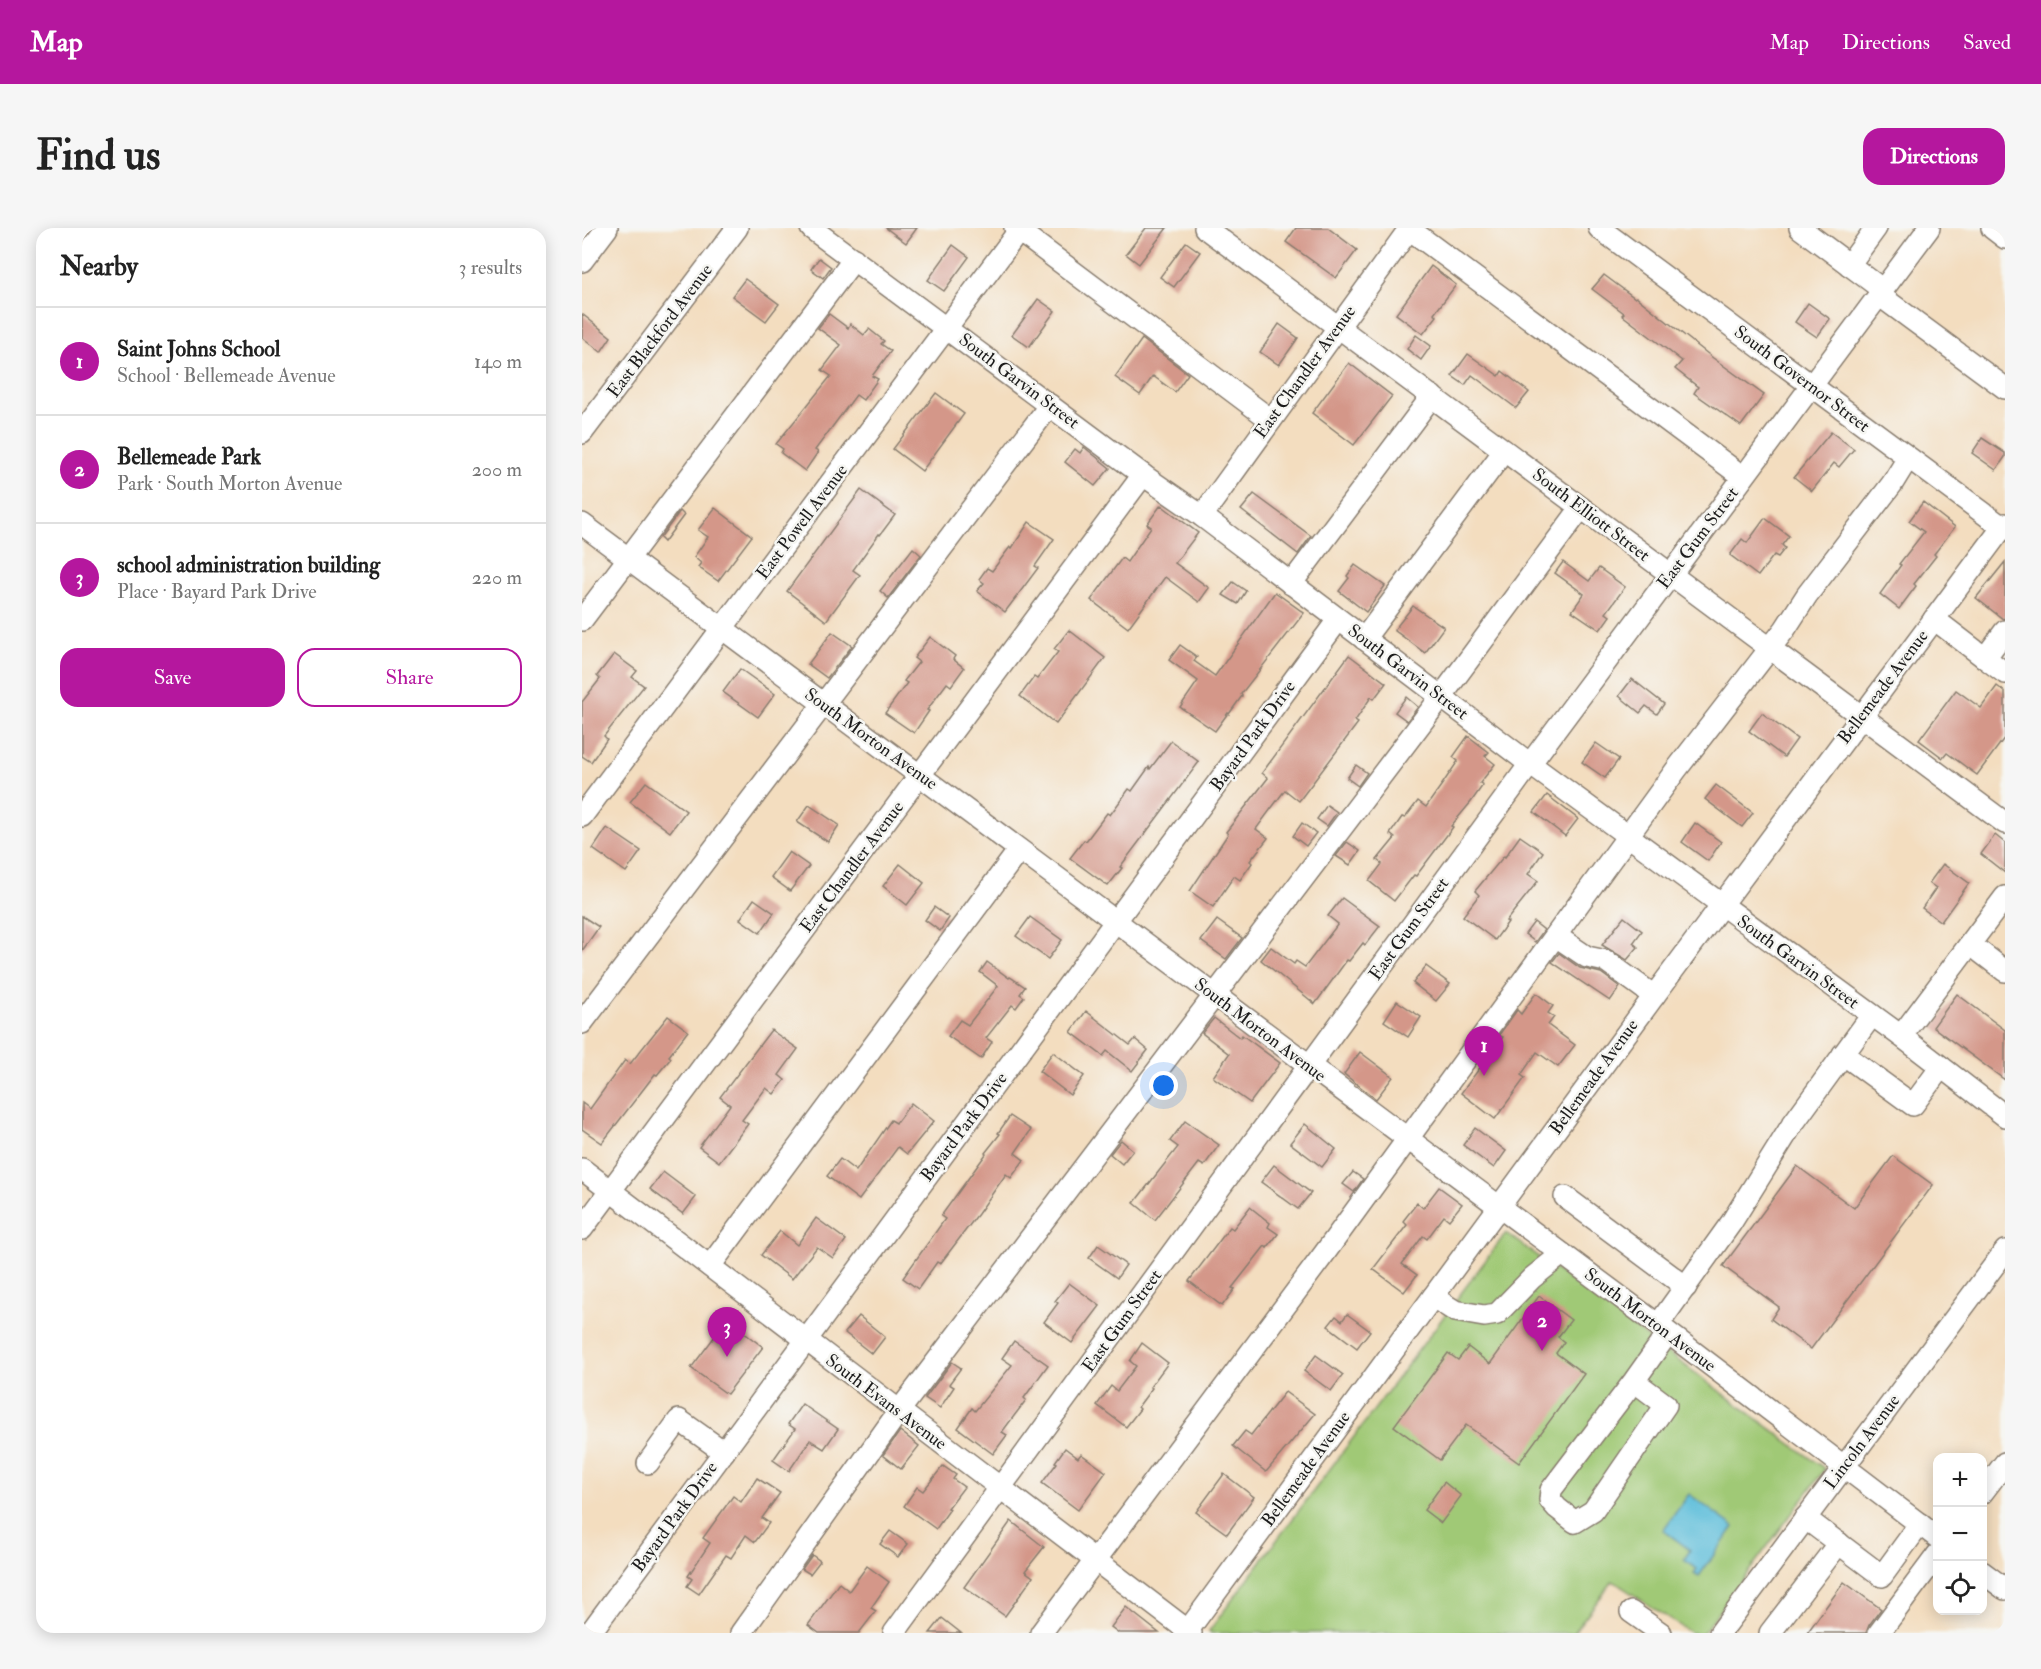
<!DOCTYPE html>
<html lang="en">
<head>
<meta charset="utf-8">
<style>
  body { margin:0; font-family:"IM FELL Double Pica",serif; background:#f6f6f6; color:#222 }
  .controls { position:absolute; right:18px; bottom:18px; display:grid; overflow:hidden; border-radius:12px; box-shadow:0 3px 15px #0003 }
  .controls button { width:54px; height:54px; display:grid; place-items:center; padding:0; border:0; border-bottom:2px solid #e0e0e0; background:#fff; color:#222; font:30px sans-serif }
  .you { position:absolute; left:582px; top:858px; width:21px; height:21px; margin:-15px; border:4px solid #fff; border-radius:50%; background:#1a73e8; box-shadow:0 0 0 9px #1a73e833 }
  .badge { display:grid; place-items:center; width:39px; height:39px; border-radius:50%; background:#b5179e; color:#fff; font-size:20px; font-weight:700 }
  .pin { position:absolute; translate:-50% -50px; filter:drop-shadow(0 2px 3px #0008) }
  .pin::after { content:''; position:absolute; top:32px; width:21px; height:18px; background:inherit; clip-path:polygon(0 0,100% 0,50% 100%) }
  .list { margin:0; padding:0; list-style:none }
  h2 { display:flex; justify-content:space-between; align-items:center; height:78px; margin:0; padding:0 24px; font-size:26px }
  h2 small { font-size:20px; font-weight:400; color:#767676 }
  .list li { display:grid; grid-template-columns:39px 1fr auto; gap:18px; align-items:center; box-sizing:border-box; height:108px; padding:0 24px; border-top:2px solid #e0e0e0 }
  .list b { display:block; font-size:22px; white-space:nowrap }
  .list p { margin:0; font-size:20px; white-space:nowrap; color:#767676 }
  .list em { font-size:20px; font-style:normal; color:#767676 }
  .actions { display:flex; gap:12px; padding:18px 24px }
  .actions a { flex:1; padding:14px 0; border:2px solid #b5179e; border-radius:18px; text-align:center; font-size:21px; color:#b5179e }
  .actions .main { background:#b5179e; color:#fff }
  .icon { flex:none; width:33px; height:33px; fill:none; stroke:currentColor; stroke-width:2; stroke-linecap:round; stroke-linejoin:round }
  .map { position:relative; flex:none; width:1423px; height:1405px; overflow:hidden; border-radius:18px }
  header { display:flex; align-items:center; gap:36px; box-sizing:border-box; height:84px; padding:0 30px; background:#b5179e; color:#fff }
  header strong { font-size:28px }
  nav { display:flex; gap:33px; margin-inline-start:auto; font-size:21px }
  .intro { display:flex; align-items:center; justify-content:space-between; box-sizing:border-box; height:144px; padding:0 36px }
  h1 { margin:0; font-size:42px }
  .button { padding:15px 27px; border-radius:18px; background:#b5179e; color:#fff; font-size:21px; font-weight:700 }
  main { display:flex; gap:36px; padding:0 36px }
  aside { flex:1; background:#fff; border-radius:18px; box-shadow:0 3px 15px #0003 }
  .map>svg:first-child { display:block }
  .green { fill:#a0c976; stroke:#5e7249; stroke-width:1.5 }
  .water { fill:#5bbdda; stroke:#3c6c7b; stroke-width:1.5 }
  .building { fill:#d49789 }
  .lines { fill:none; stroke-linecap:round; stroke-linejoin:round }
  .minor-casing { stroke:#887c6e; stroke-width:24 }
  .minor { stroke:#fff; stroke-width:21 }
  .labels { text-anchor:middle; dominant-baseline:central; stroke-width:5; stroke-linejoin:round; paint-order:stroke }
  .street-label { font-size:18px; fill:#1c1c1c; stroke:#f6f6f2 }
</style>
</head>
<body>
<header>
<strong>Map</strong>
<nav><a>Map</a><a>Directions</a><a>Saved</a></nav>
</header>
<div class="intro"><h1>Find us</h1><a class="button">Directions</a></div>
<main>
<aside>
<h2>Nearby<small>3 results</small></h2>
<ul class="list">
<li><span class="badge">1</span><div><b>Saint Johns School</b><p>School · Bellemeade Avenue</p></div><em>140 m</em></li>
<li><span class="badge">2</span><div><b>Bellemeade Park</b><p>Park · South Morton Avenue</p></div><em>200 m</em></li>
<li><span class="badge">3</span><div><b>school administration building</b><p>Place · Bayard Park Drive</p></div><em>220 m</em></li>
</ul>
<div class="actions"><a class="main">Save</a><a>Share</a></div>
</aside>
<div class="map">
<svg width="1423" height="1405" viewBox="0 0 1423 1405">
  <rect width="100%" height="100%" fill="#f6f6f2"/>
  <filter id="ink" filterUnits="userSpaceOnUse"><feTurbulence type="fractalNoise" baseFrequency=".0167" numOctaves="2"/><feDisplacementMap in="SourceGraphic" scale="12" xChannelSelector="R" yChannelSelector="G"/><feConvolveMatrix kernelMatrix="1 2 1 2 8 2 1 2 1" color-interpolation-filters="sRGB"/></filter>
  <filter id="wash" filterUnits="userSpaceOnUse"><feTurbulence type="fractalNoise" baseFrequency=".008" numOctaves="4" result="noise"/><feDisplacementMap in="SourceGraphic" scale="24" xChannelSelector="R" yChannelSelector="G"/><feGaussianBlur stdDeviation="1.35" result="paint"/><feColorMatrix in="noise" values="0 0 0 0 0 0 0 0 0 0 0 0 0 0 0 0 0 1.4 0 .05"/><feComposite in="paint" operator="in"/></filter>
  <g filter="url(#wash)">
    <rect width="100%" height="100%" fill="#f3ddbf"/>
    <!-- green -->
    <polygon class="green" points="924,1005 1243,1241 1121,1405 1109,1405 1031,1353 991,1405 629,1405 627,1403"/>
    <!-- water -->
    <polygon class="water" points="1107,1266 1152,1299 1117,1348 1112,1345 1115,1341 1102,1332 1108,1322 1081,1302"/>
    <g id="blocks">
      <!-- building -->
      <g class="building">
        <polygon points="304,0 335,0 324,15"/>
        <polygon points="564,0 585,0 557,36 544,26"/>
        <polygon points="714,0 746,0 775,22 754,50 704,14"/>
        <polygon points="604,14 618,24 592,59 578,49"/>
        <polygon points="371,17 387,29 362,63 346,52"/>
        <polygon points="237,30 249,39 241,50 229,41"/>
        <polygon points="849,38 874,57 852,86 855,88 841,106 814,86"/>
        <polygon points="1022,47 1053,70 1054,69 1131,130 1182,167 1159,198 1112,165 1116,159 1093,141 1100,133 1040,87 1042,85 1010,61"/>
        <polygon points="163,51 197,76 184,93 150,68"/>
        <polygon points="456,71 473,83 447,119 430,107"/>
        <polygon points="1226,75 1248,91 1235,109 1213,94"/>
        <polygon points="0,86 29,109 19,124 0,109"/>
        <polygon points="247,86 266,100 268,96 282,107 287,101 302,113 299,116 309,123 290,148 296,151 281,172 274,167 233,222 236,224 223,243 199,225 201,221 194,216 249,148 240,142 259,117 236,100"/>
        <polygon points="697,96 716,110 697,137 678,124"/>
        <polygon points="834,107 849,118 839,132 825,121"/>
        <polygon points="560,111 606,146 593,164 571,148 558,167 533,149"/>
        <polygon points="886,126 917,148 920,143 947,164 934,180 890,147 883,157 870,148"/>
        <polygon points="767,135 810,168 772,217 730,185"/>
        <polygon points="354,165 382,186 340,243 311,221"/>
        <polygon points="1249,204 1272,221 1257,239 1252,235 1230,263 1212,249"/>
        <polygon points="1400,210 1423,225 1423,229 1414,242 1390,225"/>
        <polygon points="502,219 528,240 513,258 483,234 493,221 498,225"/>
        <polygon points="279,262 313,287 298,307 297,306 271,342 278,347 244,393 205,363"/>
        <polygon points="672,266 729,308 716,326 659,282"/>
        <polygon points="1341,274 1373,299 1352,326 1354,328 1332,356 1334,358 1317,381 1298,366 1319,337 1317,336 1342,304 1327,293"/>
        <polygon points="579,277 616,305 593,335 627,360 617,374 583,349 546,400 509,372 540,330 545,334 569,299 565,296"/>
        <polygon points="133,280 170,308 136,353 116,339 119,335 112,329 126,309 116,302"/>
        <polygon points="98,283 102,287 82,314 78,310"/>
        <polygon points="1183,290 1207,308 1200,317 1203,320 1196,329 1192,327 1176,348 1148,327 1160,311 1165,315"/>
        <polygon points="447,294 472,311 453,338 456,340 423,384 395,363 402,355 397,351 405,340 410,343 428,319 430,320"/>
        <polygon points="331,320 339,327 306,370 298,363"/>
        <polygon points="981,334 1007,353 1017,340 1043,359 1024,385 1028,388 1018,402 990,383 1002,366 973,345"/>
        <polygon points="1423,334 1423,390 1421,391 1394,370"/>
        <polygon points="773,337 803,358 784,384 757,363 767,350 765,348"/>
        <polygon points="651,354 664,363 656,376 641,367"/>
        <polygon points="693,364 722,385 659,466 660,468 647,486 646,485 633,503 598,479 616,453 587,432 598,417 615,429 612,433 633,448"/>
        <polygon points="831,378 862,399 843,425 812,402"/>
        <polygon points="487,402 523,430 474,496 438,468 452,449 455,451 476,424 472,421"/>
        <polygon points="250,404 270,418 245,450 226,436"/>
        <polygon points="348,409 373,428 371,431 382,440 369,458 365,455 345,482 347,483 332,505 303,485 325,455 322,453 337,434 332,430"/>
        <polygon points="32,426 55,443 50,449 62,458 22,508 25,511 9,534 0,528 0,474 18,451 15,448"/>
        <polygon points="767,427 804,455 792,471 789,469 773,493 776,495 717,573 703,562 674,601 686,610 668,633 670,635 658,652 652,648 631,679 608,663 646,606 644,604 686,550 680,545"/>
        <polygon points="158,441 193,466 176,489 141,464"/>
        <polygon points="1050,451 1082,476 1075,486 1064,478 1058,485 1037,468"/>
        <polygon points="1415,458 1423,464 1423,509 1395,547 1365,525 1361,530 1337,512 1374,462 1399,480"/>
        <polygon points="824,469 836,479 825,493 813,484"/>
        <polygon points="1180,485 1215,511 1202,529 1167,503"/>
        <polygon points="886,508 907,524 903,528 913,536 898,555 901,557 889,574 869,598 871,599 834,648 832,647 812,673 787,653 800,636 795,632 813,610 808,606 820,589 823,590 836,573 844,579 861,555 876,533 871,529"/>
        <polygon points="589,513 617,534 538,639 540,640 526,658 488,630 502,612 504,613 525,585 528,587 547,561 550,563 567,539 568,541"/>
        <polygon points="1014,515 1037,531 1023,550 1000,534"/>
        <polygon points="774,537 785,545 776,558 765,550"/>
        <polygon points="64,554 104,583 88,604 48,574"/>
        <polygon points="1134,557 1171,585 1160,599 1123,571"/>
        <polygon points="965,567 996,591 983,608 952,584"/>
        <polygon points="227,577 257,597 246,614 215,594"/>
        <polygon points="745,577 755,584 745,598 735,591"/>
        <polygon points="720,595 734,605 724,618 711,608"/>
        <polygon points="1113,595 1139,614 1126,633 1100,614"/>
        <polygon points="25,600 59,623 44,644 11,621"/>
        <polygon points="1413,607 1423,615 1423,645 1399,626"/>
        <polygon points="938,608 961,624 946,646 956,653 924,693 926,694 913,712 881,688 897,667 893,663 922,628 923,629"/>
        <polygon points="765,614 778,623 768,637 754,628"/>
        <polygon points="207,624 227,638 208,663 189,649"/>
        <polygon points="318,636 342,655 325,677 301,658"/>
        <polygon points="1361,636 1387,655 1359,694 1340,680 1354,660 1347,655"/>
        <polygon points="760,670 798,698 783,717 781,715 767,733 765,732 733,776 679,732 689,719 712,736 714,733 723,739 756,696 746,688"/>
        <polygon points="172,671 192,685 178,705 158,691"/>
        <polygon points="352,679 367,690 358,703 343,692"/>
        <polygon points="0,688 17,699 0,723"/>
        <polygon points="448,689 480,712 466,731 434,708"/>
        <polygon points="1042,689 1060,703 1051,715 1056,719 1045,732 1020,717"/>
        <polygon points="635,692 660,710 644,731 619,713"/>
        <polygon points="952,694 962,702 953,714 943,706"/>
        <polygon points="977,725 998,740 1019,745 1038,759 1028,773 970,734"/>
        <polygon points="405,734 427,750 428,749 443,759 438,766 442,769 434,780 430,777 404,810 410,814 399,831 366,808 378,792 386,797 416,758 398,744"/>
        <polygon points="844,738 868,756 854,773 831,755"/>
        <polygon points="954,765 971,778 966,785 972,789 966,797 993,817 976,839 955,824 939,847 943,850 913,891 879,865 921,809 917,807 935,782 939,786"/>
        <polygon points="1375,766 1423,802 1423,852 1351,799"/>
        <polygon points="815,773 839,789 826,809 802,793"/>
        <polygon points="504,783 548,817 553,811 566,822 550,843 525,823 521,828 489,804"/>
        <polygon points="86,788 106,803 87,828 89,830 75,847 73,846 20,915 0,901 0,875 8,881 43,832 48,836"/>
        <polygon points="632,790 658,810 660,807 698,835 668,875 631,849 647,826 620,805"/>
        <polygon points="189,802 216,821 197,847 203,852 192,866 184,860 160,892 166,896 137,934 117,919 148,877 138,869"/>
        <polygon points="471,824 502,848 488,867 457,843"/>
        <polygon points="778,824 811,849 794,871 762,846"/>
        <polygon points="329,875 352,893 325,926 316,919 277,972 245,948 258,931 274,943 309,892 314,895"/>
        <polygon points="428,888 449,902 433,925 442,932 429,950 424,946 396,986 358,1036 355,1034 336,1061 321,1050 363,991 359,988 404,926 403,925 418,906 416,905"/>
        <polygon points="603,893 637,917 622,938 617,935 573,992 552,975 596,919 588,913"/>
        <polygon points="723,896 754,921 740,939 708,915"/>
        <polygon points="893,900 924,923 912,940 881,917"/>
        <polygon points="539,912 551,922 540,936 528,926"/>
        <polygon points="1311,928 1351,957 1229,1121 1189,1091 1197,1079 1141,1038 1215,938 1272,980"/>
        <polygon points="692,937 729,965 716,981 679,954"/>
        <polygon points="81,944 114,969 101,986 68,961"/>
        <polygon points="771,944 781,951 772,964 761,956"/>
        <polygon points="857,959 880,976 867,992 862,988 845,1011 841,1008 820,1036 835,1047 822,1064 791,1041 825,997 821,993 835,975 841,980"/>
        <polygon points="668,979 688,995 686,999 696,1006 685,1020 683,1018 650,1060 653,1061 640,1078 607,1053 648,999 651,1001"/>
        <polygon points="234,990 264,1012 251,1030 235,1019 210,1051 179,1027 198,1003 215,1017"/>
        <polygon points="516,1017 544,1037 535,1050 507,1030"/>
        <polygon points="487,1055 518,1078 490,1115 462,1094 476,1075 473,1073"/>
        <polygon points="957,1068 989,1092 976,1109 982,1114 974,1125 1002,1146 937,1235 884,1197 858,1232 812,1198 866,1125 876,1132 886,1119 908,1136"/>
        <polygon points="765,1086 788,1103 775,1120 746,1098 754,1088 760,1093"/>
        <polygon points="277,1088 303,1109 290,1126 263,1105"/>
        <polygon points="145,1092 181,1119 145,1166 109,1140"/>
        <polygon points="432,1113 466,1137 442,1170 444,1172 420,1204 425,1207 411,1226 376,1200 390,1180 393,1183 430,1137 420,1130"/>
        <polygon points="560,1115 586,1135 568,1159 570,1160 556,1179 558,1181 544,1199 515,1177 529,1158 535,1163 554,1138 548,1133"/>
        <polygon points="734,1127 761,1147 749,1163 722,1143"/>
        <polygon points="370,1134 379,1140 367,1156 372,1159 358,1180 343,1170"/>
        <polygon points="703,1164 733,1186 684,1244 651,1218 663,1203 669,1207"/>
        <polygon points="220,1176 256,1201 242,1221 228,1212 207,1243 191,1232 213,1201 206,1196"/>
        <polygon points="318,1203 337,1218 319,1241 301,1227"/>
        <polygon points="483,1220 496,1230 499,1226 524,1244 496,1282 460,1255 475,1235 473,1234"/>
        <polygon points="361,1238 374,1247 371,1251 382,1259 366,1280 368,1281 354,1301 322,1278 335,1259 341,1263"/>
        <polygon points="642,1246 672,1269 645,1306 614,1284"/>
        <polygon points="175,1250 198,1265 180,1290 187,1295 173,1314 164,1307 149,1330 144,1327 117,1366 105,1358 110,1351 106,1348 128,1315 121,1310 151,1268 159,1274"/>
        <polygon points="862,1254 879,1268 859,1295 842,1282"/>
        <polygon points="429,1293 462,1319 443,1343 451,1349 423,1388 382,1359"/>
        <polygon points="308,1303 326,1316 316,1329 298,1316"/>
        <polygon points="230,1327 238,1333 228,1346 220,1341"/>
        <polygon points="285,1338 307,1354 289,1380 294,1383 277,1405 237,1405 226,1397 257,1355 267,1363"/>
        <polygon points="1262,1354 1299,1381 1287,1397 1284,1405 1225,1405"/>
        <polygon points="544,1379 577,1405 537,1405 529,1399"/>
        <polygon points="360,1390 379,1405 348,1405"/>
      </g>
    </g>
  </g>
  <g filter="url(#ink)">
    <use href="#blocks" fill-opacity="0" stroke="#887c6e" stroke-width="1.5"/>
    <g class="lines">
      <!-- minor casing -->
      <g class="minor-casing">
        <g id="minor">
          <polyline points="229,0 561,247 620,288 948,536 1319,808 1423,888"/>
          <polyline points="433,0 689,192"/>
          <polyline points="623,0 1423,595"/>
          <polyline points="826,0 1161,249"/>
          <polyline points="1017,0 1423,301"/>
          <polyline points="1218,0 1301,62"/>
          <polyline points="1410,0 1423,10"/>
          <polyline points="0,33 25,0"/>
          <polyline points="1267,37 1294,0"/>
          <polyline points="1297,67 1423,160"/>
          <polyline points="0,205 155,0"/>
          <polyline points="620,288 828,0"/>
          <polyline points="0,296 1076,1097 1356,1310"/>
          <polyline points="709,356 850,168"/>
          <polyline points="1352,391 1403,430"/>
          <polyline points="0,392 272,31"/>
          <polyline points="1423,403 1403,430 1423,445"/>
          <polyline points="782,411 922,223"/>
          <polyline points="0,588 439,0"/>
          <polyline points="974,708 1005,729 1024,733 1072,768"/>
          <polyline points="1388,716 1423,743"/>
          <polyline points="0,795 468,177"/>
          <polyline points="1319,808 1423,669"/>
          <polyline points="1261,826 1331,877 1359,839"/>
          <polyline points="0,941 609,1405"/>
          <polyline points="983,969 1104,1059"/>
          <polyline points="0,1001 561,247"/>
          <polyline points="128,1038 437,622"/>
          <polyline points="851,1069 873,1083 902,1088 915,1086 950,1050 980,1026"/>
          <polyline points="1076,1097 1149,995 1210,897 1290,787"/>
          <polyline points="1052,1153 1084,1177 1011,1283 993,1294 975,1280 968,1272 969,1262 1052,1153 1086,1105"/>
          <polyline points="66,1235 97,1192 142,1224"/>
          <polyline points="1400,1265 1423,1235"/>
          <polyline points="1223,1290 1300,1348 1338,1296"/>
          <polyline points="1400,1344 1423,1361"/>
          <polyline points="1049,1384 1079,1405"/>
          <polyline points="8,1405 756,392"/>
          <polyline points="159,1405 317,1183 859,469 999,280"/>
          <polyline points="312,1405 948,536 1347,0"/>
          <polyline points="459,1405 742,1026 1094,542 1203,401 1225,367 1310,256 1326,230"/>
          <polyline points="604,1405 1072,768 1423,296"/>
          <polyline points="1138,1405 1423,1023"/>
          <polyline points="1188,1405 1257,1315"/>
          <polyline points="1297,1405 1356,1326"/>
        </g>
      </g>
      <!-- minor -->
      <use href="#minor" class="minor"/>
    </g>
  </g>
  <g class="labels">
    <!-- street labels -->
    <g class="street-label">
      <text transform="translate(78 103) rotate(-53)">East Blackford Avenue</text>
      <text transform="translate(723 144) rotate(-54)">East Chandler Avenue</text>
      <text transform="translate(1220 151) rotate(37)">South Governor Street</text>
      <text transform="translate(437 153) rotate(37)">South Garvin Street</text>
      <text transform="translate(1009 287) rotate(37)">South Elliott Street</text>
      <text transform="translate(220 294) rotate(-53)">East Powell Avenue</text>
      <text transform="translate(1116 310) rotate(-53)">East Gum Street</text>
      <text transform="translate(826 444) rotate(37)">South Garvin Street</text>
      <text transform="translate(1301 459) rotate(-53)">Bellemeade Avenue</text>
      <text transform="translate(671 508) rotate(-54)">Bayard Park Drive</text>
      <text transform="translate(289 511) rotate(36)">South Morton Avenue</text>
      <text transform="translate(270 639) rotate(-53)">East Chandler Avenue</text>
      <text transform="translate(827 701) rotate(-54)">East Gum Street</text>
      <text transform="translate(1216 734) rotate(36)">South Garvin Street</text>
      <text transform="translate(678 802) rotate(37)">South Morton Avenue</text>
      <text transform="translate(1012 849) rotate(-54)">Bellemeade Avenue</text>
      <text transform="translate(382 899) rotate(-53)">Bayard Park Drive</text>
      <text transform="translate(1068 1092) rotate(37)">South Morton Avenue</text>
      <text transform="translate(540 1093) rotate(-54)">East Gum Street</text>
      <text transform="translate(304 1174) rotate(37)">South Evans Avenue</text>
      <text transform="translate(1280 1214) rotate(-53)">Lincoln Avenue</text>
      <text transform="translate(724 1241) rotate(-54)">Bellemeade Avenue</text>
      <text transform="translate(93 1289) rotate(-54)">Bayard Park Drive</text>
    </g>
  </g>
</svg>
<div class="controls">
<button>+</button>
<button>−</button>
<button><svg class="icon" aria-label="locate" viewBox="0 0 24 24"><circle cx="12" cy="12" r="6"/><path d="M12 2v4M12 18v4M2 12h4M18 12h4"/></svg></button>
</div>
<div class="you"></div>
<div class="pin badge" style="left:902px;top:848px">1</div>
<div class="pin badge" style="left:960px;top:1123px">2</div>
<div class="pin badge" style="left:145px;top:1129px">3</div>
</div>
</main>
</body>
</html>
